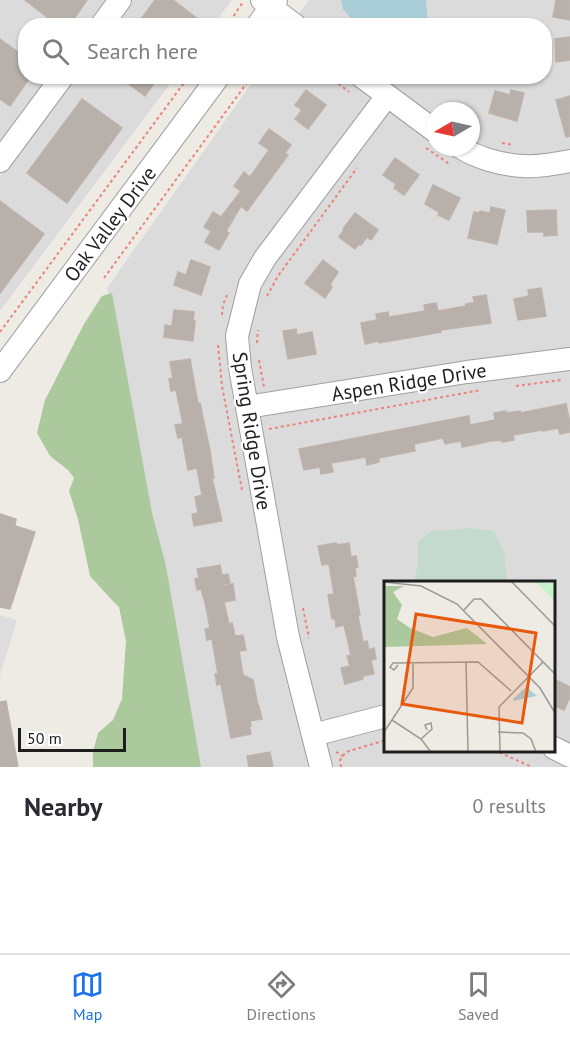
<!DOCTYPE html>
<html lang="en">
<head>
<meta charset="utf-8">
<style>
  body { margin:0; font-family:"PT Sans",sans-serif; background:#f7f7f7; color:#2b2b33 }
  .compass { position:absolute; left:426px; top:102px; width:54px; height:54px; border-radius:50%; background:#fff; box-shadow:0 2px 4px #0004; rotate:261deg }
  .scale { position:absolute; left:18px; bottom:15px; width:108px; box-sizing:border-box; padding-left:6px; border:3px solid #1e1e1e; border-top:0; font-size:16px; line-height:21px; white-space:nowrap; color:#1e1e1e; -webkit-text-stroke:4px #fff; paint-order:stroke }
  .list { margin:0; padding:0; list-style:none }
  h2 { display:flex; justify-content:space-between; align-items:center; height:78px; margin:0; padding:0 24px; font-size:26px }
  h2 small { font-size:20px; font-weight:400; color:#7c7c81 }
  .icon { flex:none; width:33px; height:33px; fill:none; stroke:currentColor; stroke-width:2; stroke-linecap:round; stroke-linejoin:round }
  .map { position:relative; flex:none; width:570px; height:767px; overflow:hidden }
  .search { position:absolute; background:#fff; box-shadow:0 2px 4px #0004; left:18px; right:18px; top:18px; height:66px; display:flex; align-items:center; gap:15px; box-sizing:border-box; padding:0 21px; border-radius:24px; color:#7c7c81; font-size:22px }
  .sheet { height:186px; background:#fff }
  nav { display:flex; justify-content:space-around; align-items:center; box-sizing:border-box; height:84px; border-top:2px solid #e1e1e2; background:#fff; font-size:16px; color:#7c7c81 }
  nav a { display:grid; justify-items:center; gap:3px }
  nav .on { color:#1a73e8 }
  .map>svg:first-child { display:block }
  .residential { fill:#dcdbdb; fill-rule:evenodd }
  .forest { fill:#acc99e }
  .wetland { fill:#c4dacf }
  .parking { fill:#dedede }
  .water { fill:#aaced7 }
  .building { fill:#b7b0ab; stroke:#beb2a9; stroke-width:1.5 }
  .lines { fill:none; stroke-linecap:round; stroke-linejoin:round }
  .minor-casing { stroke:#9f9f9f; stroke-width:24 }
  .path { stroke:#ea8379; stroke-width:2; stroke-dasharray:3 3; stroke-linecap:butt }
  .minor { stroke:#fff; stroke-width:22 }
  .labels { text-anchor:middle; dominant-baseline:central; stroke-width:4.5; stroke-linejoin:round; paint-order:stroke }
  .street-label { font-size:20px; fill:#1e1e1e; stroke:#fff }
  .inset-road { fill:none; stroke:#9b9995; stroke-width:1.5 }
  .view { fill:#e8590c; fill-opacity:0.15; stroke:#e8590c; stroke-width:3 }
  .inset-edge { fill:none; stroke:#1e1e1e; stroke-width:3 }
</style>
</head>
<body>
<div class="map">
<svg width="570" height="767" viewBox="0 0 570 767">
  <rect width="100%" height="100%" fill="#eeebe5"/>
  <!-- residential -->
  <g class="residential">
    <polygon points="0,0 232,0 213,25 26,26 26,76 175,77 0,311"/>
    <path d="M309,0H570V767H189L107,288L256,77L544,76V26L291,25ZM435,111H471V147H435ZM386,582H554V750H386Z"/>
  </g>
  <!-- forest -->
  <polygon class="forest" points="112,293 152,513 166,566 201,767 93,767 93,752 98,733 113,720 122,699 126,641 119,607 109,597 90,576 78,519 69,491 74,478 68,470 50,456 37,433 45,400 84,324 102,296"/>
  <!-- wetland -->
  <polygon class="wetland" points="469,528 494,531 504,552 507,579 491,582 414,582 418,565 418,541 432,531"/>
  <!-- parking -->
  <polygon class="parking" points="0,615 17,620 0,676"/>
  <!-- water -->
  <polygon class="water" points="341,0 426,0 428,25 356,25 343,9"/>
  <!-- building -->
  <g class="building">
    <polygon points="25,0 87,0 69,26 59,26"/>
    <polygon points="155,0 173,0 207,26 136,26"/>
    <polygon points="556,0 570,0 570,20 553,17"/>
    <polygon points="570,37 570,60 556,62 555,39"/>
    <polygon points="0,39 26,58 26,76 31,76 10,106 0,99"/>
    <polygon points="118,76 159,76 145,96"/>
    <polygon points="306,90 326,105 308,129 295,119 302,110 295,105"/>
    <polygon points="511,90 524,93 517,121 489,113 495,91 510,95"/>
    <polygon points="570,96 570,136 566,137 556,100"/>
    <polygon points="82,99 122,128 67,203 27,173"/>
    <polygon points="269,129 291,145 285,153 288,155 247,211 241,206 226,231 229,233 219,250 205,242 211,231 204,227 213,212 221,217 241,191 234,186 244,172 250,177 269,150 259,143"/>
    <polygon points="395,158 419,175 404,195 394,188 396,184 383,175"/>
    <polygon points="433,185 460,198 449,220 438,215 439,212 425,204"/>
    <polygon points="0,201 44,234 0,293"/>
    <polygon points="491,207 505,210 497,244 468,238 474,212 479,213 480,211 490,213"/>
    <polygon points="556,210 557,235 544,236 544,232 528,232 527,211"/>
    <polygon points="355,213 378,230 371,240 367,237 361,245 359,244 355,249 339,237 344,230 343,229"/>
    <polygon points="191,260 210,267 201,295 174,285 178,272 186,275"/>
    <polygon points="323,260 338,272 330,285 332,287 325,298 305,283"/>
    <polygon points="541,288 546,316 518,320 514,299 529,296 528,290"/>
    <polygon points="486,295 491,323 441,330 441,332 379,343 378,341 365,344 361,323 377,320 376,314 388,312 389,317 425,311 424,305 436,303 438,311 466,306 466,304 475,302 473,297"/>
    <polygon points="174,310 194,312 193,321 195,321 193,341 164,337 165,325 172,326"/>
    <polygon points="296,329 297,335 312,332 316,354 288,359 283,331"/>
    <polygon points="190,359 198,404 200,403 210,451 214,478 212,478 222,521 194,526 192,514 198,513 195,497 202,495 197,468 188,470 182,437 178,438 175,425 183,424 176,390 171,391 169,379 173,378 170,362"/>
    <polygon points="566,404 570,423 570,432 560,434 558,428 543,431 542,430 513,435 514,440 502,442 502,440 491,441 462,447 461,441 445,444 443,438 414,444 415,451 379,458 379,462 367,465 366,457 331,463 333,472 321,474 320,467 304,470 299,449 469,416 470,425 495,420 494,413 506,411 506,413 520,411 520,413"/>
    <polygon points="0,514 16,519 15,526 35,532 10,609 0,607"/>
    <polygon points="336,543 336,545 349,543 351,557 356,556 358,567 355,568 356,576 353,577 360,615 358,616 363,642 367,641 369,650 374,648 376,659 371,660 374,674 363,676 363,679 345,684 341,668 350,666 347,656 351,655 344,625 336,627 335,618 332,619 328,595 334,594 329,564 322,565 318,546"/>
    <polygon points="220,565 222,575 228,574 230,583 224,584 224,586 233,584 235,600 224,602 229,624 232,623 235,636 243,635 246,650 239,651 243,675 253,680 258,706 259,706 262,719 250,721 251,726 249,726 251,734 231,738 221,684 217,685 215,674 218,674 212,639 207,640 205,629 210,628 205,602 201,589 197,590 195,579 199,578 197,569"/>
    <polygon points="554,679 570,687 570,697 564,710 554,706"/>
    <polygon points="6,701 18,767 0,767 0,702"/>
    <polygon points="270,752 273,767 249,767 247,756"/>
  </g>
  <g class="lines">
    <!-- minor casing -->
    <g class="minor-casing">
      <g id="minor">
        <polyline points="262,0 296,26"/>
        <polyline points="101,26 120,0"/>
        <polyline points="257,26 276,0"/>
        <polyline points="361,76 435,131"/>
        <path d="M460,147C477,158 502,165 523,166C539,167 555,164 570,161"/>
        <polyline points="0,161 63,76"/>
        <polyline points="0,371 219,76"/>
        <polyline points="247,407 467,372 570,359"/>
        <polyline points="313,735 386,716"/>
        <polyline points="554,748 570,756"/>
        <polyline points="321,767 288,637 240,368 237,336 250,284 265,258 387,96"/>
      </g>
    </g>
    <!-- path -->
    <g class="path">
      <polyline points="227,26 243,2"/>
      <polyline points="320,26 322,23 326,26"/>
      <polyline points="329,76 349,92"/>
      <polyline points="502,143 514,145"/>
      <polyline points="426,148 451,165"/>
      <polyline points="104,278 252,76"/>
      <polyline points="267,296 278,276 357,168"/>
      <polyline points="222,315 223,305 227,295"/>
      <polyline points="0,332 189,76"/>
      <polyline points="257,343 258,330"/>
      <polyline points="218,345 222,386 242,490"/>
      <polyline points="259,360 264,387"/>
      <polyline points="516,386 561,380"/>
      <polyline points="269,429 481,390"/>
      <polyline points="303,608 309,638"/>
      <polyline points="494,750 532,767"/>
      <polyline points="336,752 343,756"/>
      <polyline points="341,767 340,760 346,752 386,740"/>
    </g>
    <!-- minor -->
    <use href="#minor" class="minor"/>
  </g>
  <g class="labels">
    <!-- street labels -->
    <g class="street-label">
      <text transform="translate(110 224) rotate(-53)">Oak Valley Drive</text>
      <text transform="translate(409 382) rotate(-9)">Aspen Ridge Drive</text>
      <text transform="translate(252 431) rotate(81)">Spring Ridge Drive</text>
    </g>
  </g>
  <!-- overview -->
  <g transform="translate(384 581)">
    <rect width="171" height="171" fill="#eeebe5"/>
    <path d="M1,5H20L9,11L18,24L13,38L26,47L49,56L83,47L103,63L0,66Z" fill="#acc99e"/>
    <path d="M151,0L171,3V20Z" fill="#c7f3c9"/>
    <path d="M142,106L153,115L129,120L130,117Z" fill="#aaced7"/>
    <path class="inset-road" d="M127,0L171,45M0,1L37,5L73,23L156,107L171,132M80,29L90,18H97L171,93M82,81L84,171M14,84L10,89L6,86L9,82L94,81L127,110M8,139L37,158L47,171M0,151L29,107V83M114,151L139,152L147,158L152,171M37,158L48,148L47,142L41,144L43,149M116,171L115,126L159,81"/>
    <path class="view" d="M32,33L152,52L138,142L18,123Z"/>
    <rect width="171" height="171" class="inset-edge"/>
  </g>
</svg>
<svg class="compass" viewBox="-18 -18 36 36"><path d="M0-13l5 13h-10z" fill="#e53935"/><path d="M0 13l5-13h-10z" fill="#7c7c81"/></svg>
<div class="scale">50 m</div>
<div class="search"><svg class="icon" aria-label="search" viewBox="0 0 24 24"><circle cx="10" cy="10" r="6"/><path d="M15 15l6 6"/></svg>Search here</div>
</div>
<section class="sheet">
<h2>Nearby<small>0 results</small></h2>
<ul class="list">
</ul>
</section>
<nav>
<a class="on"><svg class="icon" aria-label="map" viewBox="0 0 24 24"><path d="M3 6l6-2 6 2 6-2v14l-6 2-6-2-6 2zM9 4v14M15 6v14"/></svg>Map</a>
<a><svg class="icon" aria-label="directions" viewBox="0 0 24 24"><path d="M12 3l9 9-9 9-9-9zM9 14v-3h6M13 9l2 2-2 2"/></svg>Directions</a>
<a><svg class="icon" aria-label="saved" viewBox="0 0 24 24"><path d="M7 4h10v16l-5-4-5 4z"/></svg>Saved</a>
</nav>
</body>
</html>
